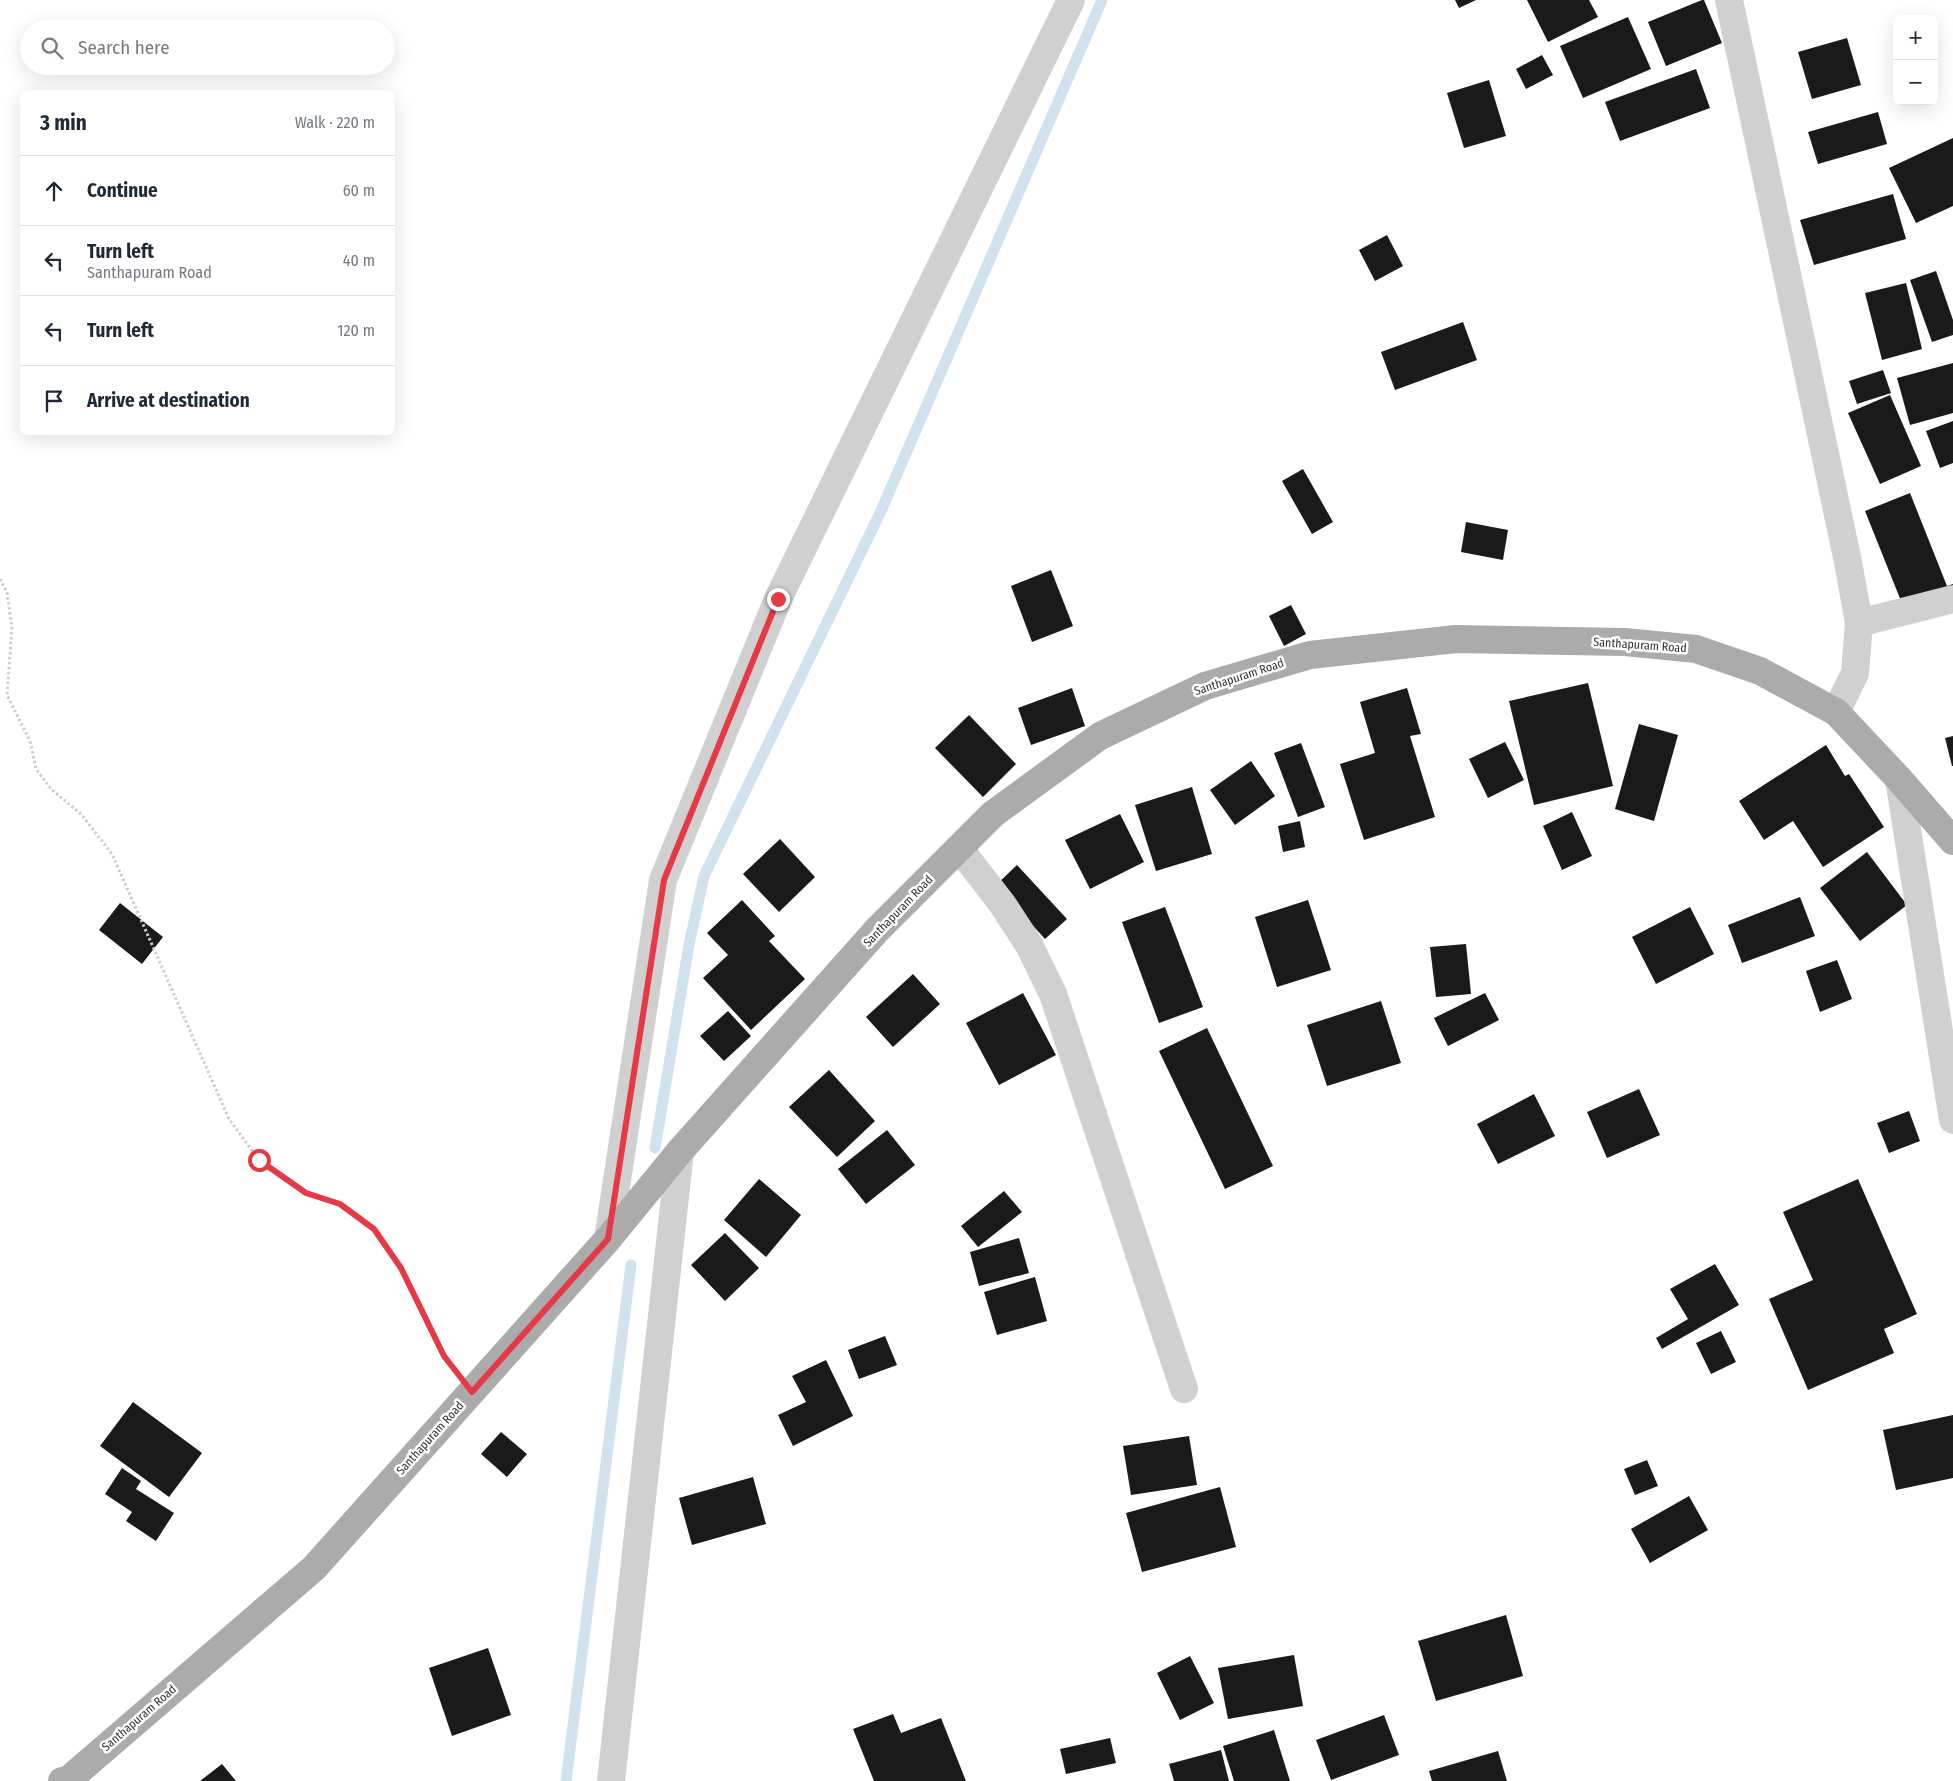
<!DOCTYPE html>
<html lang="en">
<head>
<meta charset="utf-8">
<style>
  body { margin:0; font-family:"Fira Sans Condensed",sans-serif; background:#f6f6f7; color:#1f2937 }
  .controls { position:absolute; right:15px; top:15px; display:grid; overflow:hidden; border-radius:8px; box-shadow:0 5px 20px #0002 }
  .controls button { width:45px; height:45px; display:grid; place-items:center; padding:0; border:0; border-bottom:1px solid #e0e1e3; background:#fff; color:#1f2937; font:25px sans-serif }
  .stop { position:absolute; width:15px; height:15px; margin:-11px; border:4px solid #e63946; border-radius:50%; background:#fff }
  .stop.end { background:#e63946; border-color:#fff; box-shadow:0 1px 5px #0008 }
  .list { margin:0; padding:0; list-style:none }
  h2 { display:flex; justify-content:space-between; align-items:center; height:65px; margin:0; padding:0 20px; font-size:21px }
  h2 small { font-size:16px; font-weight:400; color:#747a83 }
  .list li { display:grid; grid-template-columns:32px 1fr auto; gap:15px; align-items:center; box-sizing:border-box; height:70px; padding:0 20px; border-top:1px solid #e0e1e3 }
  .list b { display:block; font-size:19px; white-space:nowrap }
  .list p { margin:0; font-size:16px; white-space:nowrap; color:#747a83 }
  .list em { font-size:16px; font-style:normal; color:#747a83 }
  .icon { flex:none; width:28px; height:28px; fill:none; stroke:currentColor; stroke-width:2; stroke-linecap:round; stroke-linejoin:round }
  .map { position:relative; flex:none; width:1953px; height:1781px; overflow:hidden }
  .search { position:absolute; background:#fff; box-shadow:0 5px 20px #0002; left:20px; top:20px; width:375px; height:55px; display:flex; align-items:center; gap:12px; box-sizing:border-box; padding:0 18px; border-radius:28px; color:#747a83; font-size:19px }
  .panel { position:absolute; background:#fff; box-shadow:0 5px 20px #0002; left:20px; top:90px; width:375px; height:345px; border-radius:8px }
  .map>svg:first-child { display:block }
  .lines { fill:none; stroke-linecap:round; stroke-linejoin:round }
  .stream { stroke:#cfe2ee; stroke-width:11 }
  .building { fill:#1a1a1a }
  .path { stroke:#cdcdcd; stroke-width:3; stroke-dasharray:2.5 2.5; stroke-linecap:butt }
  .minor { stroke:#d0d0d0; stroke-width:28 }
  .major { stroke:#ababab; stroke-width:28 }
  .route { stroke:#e63946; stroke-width:6 }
  .labels { text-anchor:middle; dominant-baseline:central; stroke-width:5; stroke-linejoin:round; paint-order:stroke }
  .street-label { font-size:12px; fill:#333; stroke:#fff }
</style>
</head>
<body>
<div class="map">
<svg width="1953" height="1781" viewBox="0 0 1953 1781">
  <rect width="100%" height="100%" fill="#fff"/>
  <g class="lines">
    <!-- stream -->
    <g class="stream">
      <polyline points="655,1148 689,945 704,876 881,511 1102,0"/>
      <polyline points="566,1781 631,1265"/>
    </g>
  </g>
  <!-- building -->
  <g class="building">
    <polygon points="1455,0 1476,0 1459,8"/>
    <polygon points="1527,0 1589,0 1598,17 1548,42"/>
    <polygon points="1702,0 1704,0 1722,43 1666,66 1648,22"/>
    <polygon points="1628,17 1651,69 1583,98 1560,46"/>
    <polygon points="1847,38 1861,85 1812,99 1798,52"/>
    <polygon points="1542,55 1553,75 1526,89 1516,69"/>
    <polygon points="1696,69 1710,108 1620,141 1605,102"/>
    <polygon points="1489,80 1506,136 1464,148 1447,93"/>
    <polygon points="1878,112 1887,144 1818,164 1808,132"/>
    <polygon points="1953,138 1953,206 1916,223 1889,168"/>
    <polygon points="1893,194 1906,239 1814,265 1800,220"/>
    <polygon points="1387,235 1403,266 1375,281 1359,250"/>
    <polygon points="1936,271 1953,320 1953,335 1932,342 1910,280"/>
    <polygon points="1906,283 1922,349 1882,360 1865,293"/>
    <polygon points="1463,322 1477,360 1395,390 1381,352"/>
    <polygon points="1953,363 1953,413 1910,425 1897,378"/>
    <polygon points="1883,370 1891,393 1857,404 1849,381"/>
    <polygon points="1890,395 1921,466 1880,484 1848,413"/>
    <polygon points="1953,421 1953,463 1940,468 1926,431"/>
    <polygon points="1303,469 1333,522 1312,534 1282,481"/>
    <polygon points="1910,493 1947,586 1953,584 1953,603 1909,621 1865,511"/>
    <polygon points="1466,522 1508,530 1503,560 1461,552"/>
    <polygon points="1051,570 1073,626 1032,642 1011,586"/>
    <polygon points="1291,605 1306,634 1284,646 1269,616"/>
    <polygon points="1588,683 1613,786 1534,805 1509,701"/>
    <polygon points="1072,688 1085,726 1031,745 1018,708"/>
    <polygon points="1407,688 1421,734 1410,736 1435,817 1364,840 1340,764 1375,753 1360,702"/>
    <polygon points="969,715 1016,764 983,797 935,748"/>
    <polygon points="1639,724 1678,735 1654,821 1615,809"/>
    <polygon points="1953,736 1953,766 1952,766 1945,738"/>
    <polygon points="1505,742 1524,780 1488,798 1469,759"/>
    <polygon points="1301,743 1325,807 1298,817 1274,753"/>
    <polygon points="1826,745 1845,776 1849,774 1884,827 1823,867 1793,821 1764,840 1739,801"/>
    <polygon points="1251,761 1275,796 1235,825 1210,790"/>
    <polygon points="1192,787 1212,854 1156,871 1135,805"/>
    <polygon points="1572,812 1592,856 1562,870 1543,826"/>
    <polygon points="1120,814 1144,862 1090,889 1065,840"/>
    <polygon points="1300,821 1305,847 1283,852 1278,826"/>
    <polygon points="780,839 815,877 779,912 743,874"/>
    <polygon points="1867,852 1907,905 1860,941 1820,888"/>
    <polygon points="1017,865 1067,919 1045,939 996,885"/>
    <polygon points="1800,897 1815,936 1742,963 1728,925"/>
    <polygon points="742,900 775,936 769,941 805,979 751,1030 703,978 728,955 707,933"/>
    <polygon points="1308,900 1331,970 1277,987 1255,917"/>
    <polygon points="120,903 163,937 142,964 99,930"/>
    <polygon points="1165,907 1203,1007 1159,1023 1122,922"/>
    <polygon points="1690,907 1714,954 1656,984 1632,937"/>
    <polygon points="1466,944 1471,994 1436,997 1430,947"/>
    <polygon points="1837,960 1852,999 1820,1012 1806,971"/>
    <polygon points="913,974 940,1004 893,1047 866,1017"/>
    <polygon points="1023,993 1056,1055 999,1085 966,1023"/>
    <polygon points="1485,993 1499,1020 1448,1046 1434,1018"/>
    <polygon points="1381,1001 1401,1063 1327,1086 1307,1025"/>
    <polygon points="728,1011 751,1036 724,1061 700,1036"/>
    <polygon points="1207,1028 1273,1166 1225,1189 1159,1051"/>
    <polygon points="829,1070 875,1121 837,1157 789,1107"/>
    <polygon points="1639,1089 1660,1135 1607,1158 1587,1112"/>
    <polygon points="1534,1094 1555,1136 1498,1164 1477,1124"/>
    <polygon points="1909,1111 1920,1141 1889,1153 1877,1123"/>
    <polygon points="887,1130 915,1165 866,1204 838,1169"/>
    <polygon points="759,1179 801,1215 766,1257 724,1220"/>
    <polygon points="1858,1179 1917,1314 1884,1329 1894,1353 1808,1390 1769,1299 1813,1280 1783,1212"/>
    <polygon points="1004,1191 1022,1212 978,1247 961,1226"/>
    <polygon points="725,1233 759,1268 725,1301 691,1265"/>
    <polygon points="1019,1238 1029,1273 979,1286 970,1252"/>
    <polygon points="1715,1264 1739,1305 1662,1349 1656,1338 1688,1319 1670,1289"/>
    <polygon points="1035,1277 1047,1321 997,1335 984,1292"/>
    <polygon points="1721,1331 1736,1362 1711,1374 1696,1343"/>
    <polygon points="885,1336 897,1365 859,1379 848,1350"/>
    <polygon points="826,1360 853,1416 793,1446 778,1415 806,1402 792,1376"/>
    <polygon points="133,1402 202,1453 169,1497 100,1446"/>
    <polygon points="1953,1415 1953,1478 1896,1490 1883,1430"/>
    <polygon points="501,1432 527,1454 507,1477 481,1454"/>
    <polygon points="1189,1436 1197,1485 1131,1495 1123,1446"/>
    <polygon points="1647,1460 1658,1486 1635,1495 1624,1469"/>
    <polygon points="122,1468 141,1481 136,1489 174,1513 156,1541 126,1521 132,1512 105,1494"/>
    <polygon points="753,1477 766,1524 692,1545 679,1498"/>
    <polygon points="1220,1487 1236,1547 1142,1572 1126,1513"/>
    <polygon points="1689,1496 1708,1530 1650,1563 1631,1529"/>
    <polygon points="1506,1615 1523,1676 1436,1701 1418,1641"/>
    <polygon points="488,1648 511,1715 452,1736 429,1668"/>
    <polygon points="1294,1655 1303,1706 1228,1719 1218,1668"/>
    <polygon points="1190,1656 1214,1703 1180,1720 1157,1673"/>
    <polygon points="893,1714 901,1733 941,1718 966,1781 874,1781 853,1729"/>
    <polygon points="1384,1715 1399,1755 1331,1780 1316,1740"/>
    <polygon points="1274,1730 1290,1781 1234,1781 1223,1746"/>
    <polygon points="1110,1738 1116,1763 1066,1774 1060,1749"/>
    <polygon points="1221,1750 1229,1781 1174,1781 1169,1764"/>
    <polygon points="1498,1751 1507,1781 1432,1781 1429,1771"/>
    <polygon points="222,1764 236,1781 200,1781"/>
  </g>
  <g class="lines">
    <!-- path -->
    <polyline class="path" points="0,579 7,592 12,628 7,695 30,741 36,769 51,789 81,814 112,854 229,1119 259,1160 306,1193 340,1204 374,1229 401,1268 444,1356 452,1366"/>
    <!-- minor -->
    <g class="minor">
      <polyline points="1729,0 1848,562 1859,623 1855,673 1836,712"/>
      <polyline points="1859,623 1953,599"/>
      <polyline points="1899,779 1953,1120"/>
      <polyline points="959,848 1003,905 1029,945 1053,994 1184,1389"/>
      <polyline points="608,1239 663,880 778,599 1071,0"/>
      <polyline points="611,1781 680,1151"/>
    </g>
    <!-- major -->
    <polyline class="major" points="62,1781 68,1780 314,1568 608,1239 680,1151 877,930 993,814 1100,736 1205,686 1310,655 1456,639 1625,642 1696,649 1760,671 1836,712 1899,779 1953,841"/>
  </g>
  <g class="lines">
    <!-- route -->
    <polyline class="route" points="259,1160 306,1193 340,1204 374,1229 401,1268 444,1356 472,1392 608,1239 664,880 778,599"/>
  </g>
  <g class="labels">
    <!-- street labels -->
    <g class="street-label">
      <text transform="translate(1640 645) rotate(4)">Santhapuram Road</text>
      <text transform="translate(1239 677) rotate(-18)">Santhapuram Road</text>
      <text transform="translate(898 911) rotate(-46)">Santhapuram Road</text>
      <text transform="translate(430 1438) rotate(-48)">Santhapuram Road</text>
      <text transform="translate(139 1718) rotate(-41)">Santhapuram Road</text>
    </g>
  </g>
</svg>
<div class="controls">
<button>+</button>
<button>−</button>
</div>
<div class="stop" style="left:259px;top:1160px"></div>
<div class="stop end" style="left:778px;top:599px"></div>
<div class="search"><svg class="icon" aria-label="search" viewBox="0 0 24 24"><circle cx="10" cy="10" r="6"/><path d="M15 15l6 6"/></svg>Search here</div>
<section class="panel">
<h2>3 min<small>Walk · 220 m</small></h2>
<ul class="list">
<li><svg class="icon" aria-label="ahead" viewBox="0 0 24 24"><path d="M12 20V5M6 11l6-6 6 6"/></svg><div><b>Continue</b></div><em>60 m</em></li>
<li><svg class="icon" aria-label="left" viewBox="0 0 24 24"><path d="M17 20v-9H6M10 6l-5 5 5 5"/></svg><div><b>Turn left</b><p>Santhapuram Road</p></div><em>40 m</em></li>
<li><svg class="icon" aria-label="left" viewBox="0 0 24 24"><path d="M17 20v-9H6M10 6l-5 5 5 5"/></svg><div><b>Turn left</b></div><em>120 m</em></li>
<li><svg class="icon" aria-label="arrive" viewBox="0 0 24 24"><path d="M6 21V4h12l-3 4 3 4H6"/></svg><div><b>Arrive at destination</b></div></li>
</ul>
</section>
</div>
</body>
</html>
